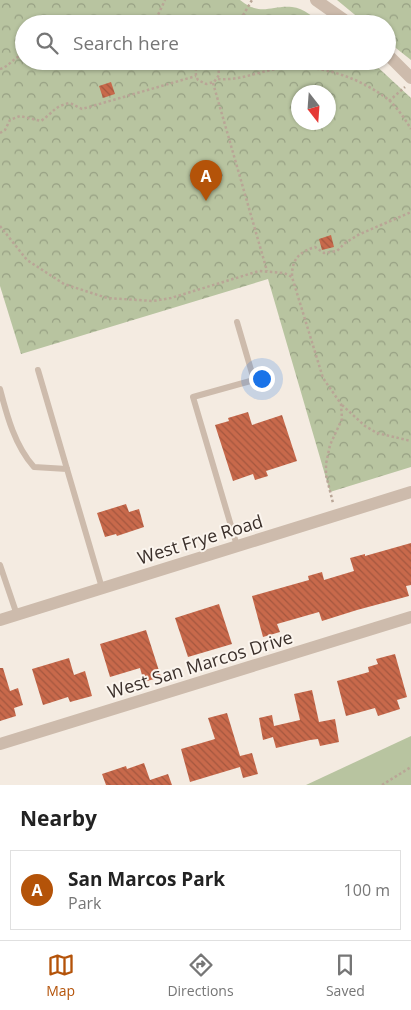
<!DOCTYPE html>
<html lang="en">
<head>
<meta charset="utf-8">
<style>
  body { margin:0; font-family:"Open Sans",sans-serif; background:#f2f2f2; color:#222 }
  .compass { position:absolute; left:291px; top:85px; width:45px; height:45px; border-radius:50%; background:#fff; box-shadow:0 1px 4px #0004; rotate:163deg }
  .you { position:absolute; left:261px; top:378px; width:18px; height:18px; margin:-12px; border:4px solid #fff; border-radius:50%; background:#1a73e8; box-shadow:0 0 0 8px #1a73e833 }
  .badge { display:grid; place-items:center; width:32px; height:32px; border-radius:50%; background:#b45309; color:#fff; font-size:16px; font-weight:700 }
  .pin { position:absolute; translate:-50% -41px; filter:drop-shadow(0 1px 2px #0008) }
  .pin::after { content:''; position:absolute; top:26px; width:18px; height:15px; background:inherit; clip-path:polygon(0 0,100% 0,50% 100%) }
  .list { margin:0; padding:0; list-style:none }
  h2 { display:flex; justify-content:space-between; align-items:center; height:65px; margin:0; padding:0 20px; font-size:21px }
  h2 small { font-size:16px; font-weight:400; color:#767676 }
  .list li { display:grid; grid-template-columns:32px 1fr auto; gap:15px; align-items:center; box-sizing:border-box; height:80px; margin:0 10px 10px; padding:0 10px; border:1px solid #e0e0e0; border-radius:0px }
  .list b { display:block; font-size:19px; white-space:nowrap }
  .list p { margin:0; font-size:16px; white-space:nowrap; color:#767676 }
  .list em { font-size:16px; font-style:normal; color:#767676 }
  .icon { flex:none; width:28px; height:28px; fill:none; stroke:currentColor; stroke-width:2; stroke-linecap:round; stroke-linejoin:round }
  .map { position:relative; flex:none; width:411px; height:785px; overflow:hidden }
  .search { position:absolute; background:#fff; box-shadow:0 1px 4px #0004; left:15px; right:15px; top:15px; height:55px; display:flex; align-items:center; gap:12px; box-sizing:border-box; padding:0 18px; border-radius:28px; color:#767676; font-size:19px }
  .sheet { height:155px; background:#fff }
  nav { display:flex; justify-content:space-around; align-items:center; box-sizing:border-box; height:70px; border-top:1px solid #e0e0e0; background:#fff; font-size:14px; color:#767676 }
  nav a { display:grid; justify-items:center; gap:2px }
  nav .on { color:#b45309 }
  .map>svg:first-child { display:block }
  .grass { fill:#b8c4a0 }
  .forest { fill:url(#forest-crowns); fill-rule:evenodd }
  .building { fill:url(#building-back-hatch) }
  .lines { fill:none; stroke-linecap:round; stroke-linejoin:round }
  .path { stroke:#b9a596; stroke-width:2.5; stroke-dasharray:2.5 2.5; stroke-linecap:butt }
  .service { stroke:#cdbbac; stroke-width:6 }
  .minor { stroke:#cdbbac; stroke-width:12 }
  .tertiary { stroke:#cdbbac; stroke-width:12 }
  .labels { text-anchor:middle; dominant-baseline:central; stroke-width:4; stroke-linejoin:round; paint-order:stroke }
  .street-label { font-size:18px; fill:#3b302b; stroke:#fbf5ee }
</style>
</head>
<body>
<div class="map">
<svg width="411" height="785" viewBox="0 0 411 785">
  <defs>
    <pattern id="forest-crowns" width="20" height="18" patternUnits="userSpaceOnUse" patternTransform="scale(1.25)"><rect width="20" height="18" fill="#b8c4a0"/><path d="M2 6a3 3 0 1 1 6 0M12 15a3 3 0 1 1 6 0" fill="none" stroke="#97a083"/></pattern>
    <pattern id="building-back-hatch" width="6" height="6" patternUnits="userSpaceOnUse" patternTransform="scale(1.25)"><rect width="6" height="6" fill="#c8694b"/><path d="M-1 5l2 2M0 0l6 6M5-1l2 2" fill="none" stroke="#a4573f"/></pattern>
  </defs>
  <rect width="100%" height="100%" fill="#f4ebe1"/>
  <!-- grass -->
  <polygon class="grass" points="411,736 411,785 306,785"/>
  <!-- forest -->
  <g class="forest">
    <path d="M0,0H240C261,17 271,5 292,7C304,8 314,18 323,24H24V61H371L411,98V467L330,492L268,279L21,354L0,286ZM298,92H328V122H298Z"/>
    <polygon points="337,0 411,0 411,60 387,41 387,24 366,24"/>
  </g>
  <!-- building -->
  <g class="building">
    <polygon points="111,82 115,94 103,98 99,86"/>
    <polygon points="331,235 334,247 322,250 319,239"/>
    <polygon points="248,412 252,425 282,415 297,461 266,471 268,476 255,480 253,474 233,481 215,425 229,421 228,418"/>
    <polygon points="126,504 129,512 139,509 144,527 117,536 116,534 105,537 97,513"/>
    <polygon points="411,543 411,585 406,586 409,596 357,610 322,621 319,612 277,624 280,632 263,637 252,596 309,580 308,576 322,572 324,580 354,571 350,558 365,554 365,556"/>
    <polygon points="219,604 232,644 188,657 175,618"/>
    <polygon points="146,630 161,677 144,682 140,668 110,677 100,644"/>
    <polygon points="395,654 407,697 397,700 400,709 378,716 375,708 346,716 337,681 369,672 368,667 378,664 376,659"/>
    <polygon points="69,658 74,675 85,671 92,696 70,702 68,697 43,705 32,669"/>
    <polygon points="0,668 3,668 10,691 18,688 23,705 14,708 16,716 0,721"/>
    <polygon points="312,690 319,722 335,719 339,742 320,746 318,739 310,740 276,748 273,737 263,740 259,718 272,715 274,726 300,720 294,694"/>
    <polygon points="227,713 240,756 252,753 258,774 243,778 240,767 190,782 181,749 215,739 208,718"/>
    <polygon points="144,763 150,780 168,774 172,785 106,785 102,774 126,766 127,769"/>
  </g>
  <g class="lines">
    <!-- path -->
    <g class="path">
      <polyline points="115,24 119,24"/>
      <polyline points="147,24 157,17 165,0"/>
      <polyline points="238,24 252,0"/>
      <path d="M203,61C195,65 194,73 198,80L206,84L214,82L219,75L218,65L213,61"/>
      <path d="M0,69C10,66 14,57 24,54"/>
      <path d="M218,79C239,81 260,71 282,68C318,63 362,78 390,101C398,109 405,119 411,129"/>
      <polyline points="213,83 267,271"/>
      <polyline points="389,101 405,87"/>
      <path d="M0,133L5,130L10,120L20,116L41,121C54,112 54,106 70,103L82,109L196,76"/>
      <polyline points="0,226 27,260 64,284 107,298 153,301 171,298 259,271 284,273 292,277 323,378 341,404 342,419 330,445 326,464 326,475 333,503"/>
      <path d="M292,276C292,259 299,252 315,247L324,253L337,251L345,243L358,235L411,212"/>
      <polyline points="342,405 365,426 377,433 411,441"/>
      <polyline points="382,785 411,767"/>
    </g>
    <!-- service -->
    <g class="service">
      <polyline points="38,370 67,469"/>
      <path d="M0,389C7,416 15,446 34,467L67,469L102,588"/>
      <polyline points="237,546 193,397 254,380 237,322"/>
      <polyline points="0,565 17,615"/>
    </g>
    <!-- minor -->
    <g class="minor">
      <polyline points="316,0 350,24"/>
      <polyline points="387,54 411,78"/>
      <polyline points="0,744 411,617"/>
    </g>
    <!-- tertiary -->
    <polyline class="tertiary" points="0,620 411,492"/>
  </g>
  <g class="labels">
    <!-- street labels -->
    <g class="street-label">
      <text transform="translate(200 539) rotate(-17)">West Frye Road</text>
      <text transform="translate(200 664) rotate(-17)">West San Marcos Drive</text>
    </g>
  </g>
</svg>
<svg class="compass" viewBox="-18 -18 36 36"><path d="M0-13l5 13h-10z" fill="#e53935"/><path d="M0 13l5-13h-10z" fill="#767676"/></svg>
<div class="you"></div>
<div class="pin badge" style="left:206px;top:201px">A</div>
<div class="search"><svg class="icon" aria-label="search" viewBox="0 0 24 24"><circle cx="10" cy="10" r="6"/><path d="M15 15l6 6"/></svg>Search here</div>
</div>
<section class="sheet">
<h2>Nearby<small></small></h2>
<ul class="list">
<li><span class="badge">A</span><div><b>San Marcos Park</b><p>Park</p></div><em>100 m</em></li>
</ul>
</section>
<nav>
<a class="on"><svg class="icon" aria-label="map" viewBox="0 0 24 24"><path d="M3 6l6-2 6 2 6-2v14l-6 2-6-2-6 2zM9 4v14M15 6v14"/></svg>Map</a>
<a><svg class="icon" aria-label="directions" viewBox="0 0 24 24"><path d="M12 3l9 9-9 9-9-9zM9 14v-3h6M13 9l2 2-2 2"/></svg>Directions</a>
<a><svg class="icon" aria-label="saved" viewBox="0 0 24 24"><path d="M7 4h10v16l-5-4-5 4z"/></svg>Saved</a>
</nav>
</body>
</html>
